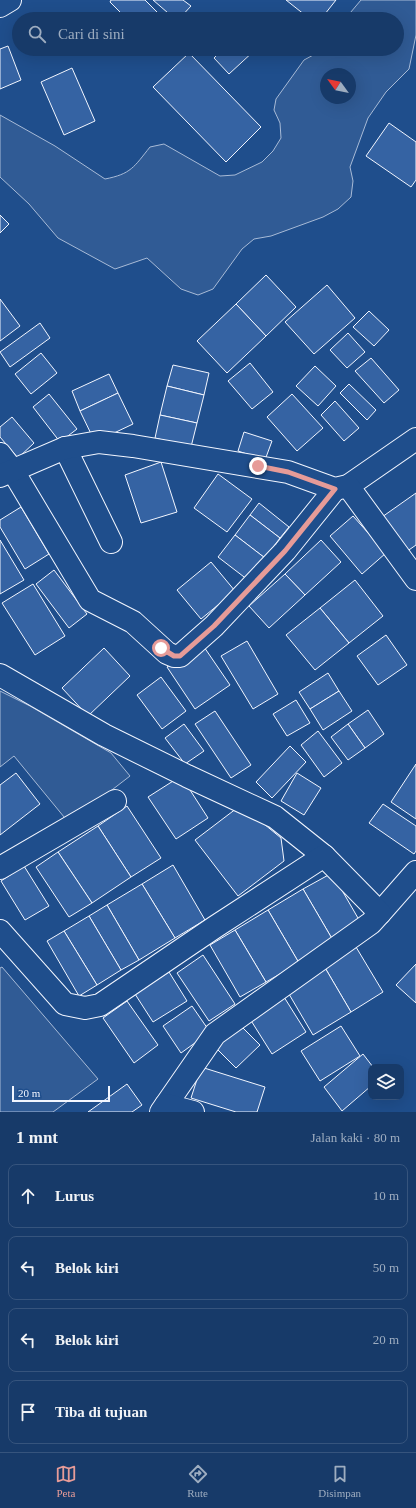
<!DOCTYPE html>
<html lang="id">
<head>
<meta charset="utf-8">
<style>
  body { margin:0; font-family:Georgia,serif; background:#20416f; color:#f1f3f6 }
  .controls { position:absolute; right:12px; bottom:12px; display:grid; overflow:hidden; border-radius:8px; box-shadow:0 4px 16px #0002 }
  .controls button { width:36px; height:36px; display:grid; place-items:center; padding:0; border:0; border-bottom:1px solid #36547d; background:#173a69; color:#f1f3f6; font:20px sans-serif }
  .compass { position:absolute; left:320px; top:68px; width:36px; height:36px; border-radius:50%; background:#173a69; box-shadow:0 4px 16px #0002; rotate:303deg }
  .scale { position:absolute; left:12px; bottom:10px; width:98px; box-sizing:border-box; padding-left:4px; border:2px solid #f2f6ff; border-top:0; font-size:11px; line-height:14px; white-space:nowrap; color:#f2f6ff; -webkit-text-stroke:3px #1f4e8c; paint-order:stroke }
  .stop { position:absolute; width:12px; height:12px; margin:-9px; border:3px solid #e69b98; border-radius:50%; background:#fff }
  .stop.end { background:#e69b98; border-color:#fff; box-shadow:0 1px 4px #0008 }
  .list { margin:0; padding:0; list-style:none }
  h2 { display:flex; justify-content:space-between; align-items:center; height:52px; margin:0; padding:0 16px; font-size:17px }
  h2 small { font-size:13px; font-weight:400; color:#9eadc0 }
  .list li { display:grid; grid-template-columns:26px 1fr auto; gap:12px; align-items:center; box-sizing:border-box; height:64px; margin:0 8px 8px; padding:0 8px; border:1px solid #36547d; border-radius:8px }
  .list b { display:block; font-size:15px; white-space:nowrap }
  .list em { font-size:13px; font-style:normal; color:#9eadc0 }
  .icon { flex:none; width:22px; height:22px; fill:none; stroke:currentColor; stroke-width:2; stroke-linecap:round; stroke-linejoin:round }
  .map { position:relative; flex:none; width:416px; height:1112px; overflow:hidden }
  .search { position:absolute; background:#173a69; box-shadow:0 4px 16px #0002; left:12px; right:12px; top:12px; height:44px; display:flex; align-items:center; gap:10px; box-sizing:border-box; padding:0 14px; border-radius:22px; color:#9eadc0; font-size:15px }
  .sheet { height:340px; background:#173a69 }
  nav { display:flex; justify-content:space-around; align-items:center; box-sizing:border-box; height:56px; border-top:1px solid #36547d; background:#173a69; font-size:11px; color:#9eadc0 }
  nav a { display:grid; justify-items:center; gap:2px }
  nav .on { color:#e69b98 }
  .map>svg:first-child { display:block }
  .green { fill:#305b95; stroke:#a8bbd7; fill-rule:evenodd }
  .building { fill:#3563a3; stroke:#f2f6ff }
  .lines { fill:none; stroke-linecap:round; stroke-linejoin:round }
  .minor-casing { stroke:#f2f6ff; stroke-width:24 }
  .minor { stroke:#1f4e8c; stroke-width:22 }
  .route { stroke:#e69b98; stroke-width:5 }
</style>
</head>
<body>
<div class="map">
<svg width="416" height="1112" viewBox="0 0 416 1112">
  <rect width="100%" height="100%" fill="#1f4e8c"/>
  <!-- green -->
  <g class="green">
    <path d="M361,0H416V35L409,69L386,92L368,118L350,167L353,181L351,197L338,209L323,217L271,236L254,239L242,249L213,289L198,295L181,289L147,258L115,269L58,238L29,204L0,177V115L55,146L105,179C131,174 134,167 150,147L164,144L220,176L235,175L262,162L273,151L281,138L280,123L274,110L276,99L304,60L317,53L320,49H397V19H345ZM326,74H350V98H326Z"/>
    <polygon points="0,691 30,706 111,753 130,776 69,823 14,756 0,767"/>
    <polygon points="2,967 98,1079 53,1112 0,1112 0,968"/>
  </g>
  <!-- building -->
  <g class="building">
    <polygon points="111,0 145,0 164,19 127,19 110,2"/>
    <polygon points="153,0 183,0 191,6 179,19 175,19"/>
    <polygon points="286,0 336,0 321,19 310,19"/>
    <polygon points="8,46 21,80 0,89 0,49"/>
    <polygon points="223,49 255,49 255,50 229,74 214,58"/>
    <polygon points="189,53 261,127 226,162 153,87"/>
    <polygon points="72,68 95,121 64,135 41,82"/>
    <polygon points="389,123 416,142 416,180 411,187 366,156"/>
    <polygon points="0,215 9,224 0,233"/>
    <polygon points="266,275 296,307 266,336 236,304"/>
    <polygon points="327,285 355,318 314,354 285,322"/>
    <polygon points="0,299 20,326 0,341"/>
    <polygon points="236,304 266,336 227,373 197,341"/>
    <polygon points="369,311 389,330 374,346 353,327"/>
    <polygon points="40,323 50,338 10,367 0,352"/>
    <polygon points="348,333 365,352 347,368 330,350"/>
    <polygon points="41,353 57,373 31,394 15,374"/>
    <polygon points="371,358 399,390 384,403 355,371"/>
    <polygon points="250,363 273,392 252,409 228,381"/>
    <polygon points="173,365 209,373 204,395 167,386"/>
    <polygon points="315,366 336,386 318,406 296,386"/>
    <polygon points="109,374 118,393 80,411 72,391"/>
    <polygon points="349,384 376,410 367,420 340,393"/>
    <polygon points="167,386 204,395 197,423 160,415"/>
    <polygon points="118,393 133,424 95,442 80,411"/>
    <polygon points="49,394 77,429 60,442 33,407"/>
    <polygon points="292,394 323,428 297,451 267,417"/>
    <polygon points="335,401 359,428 344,441 321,415"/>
    <polygon points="160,415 197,423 191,447 155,438"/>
    <polygon points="12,417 34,443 18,458 0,437 0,427"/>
    <polygon points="244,432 272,441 265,460 238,451"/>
    <polygon points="161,462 177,512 141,523 125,475"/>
    <polygon points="218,474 252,499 227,532 194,508"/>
    <polygon points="416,493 416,545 406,552 382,517"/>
    <polygon points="259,503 289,527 280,538 250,515"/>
    <polygon points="21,507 49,554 25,569 0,527 0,520"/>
    <polygon points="250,515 280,538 265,558 235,535"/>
    <polygon points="353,516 386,553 362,574 330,536"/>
    <polygon points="235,535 265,558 248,580 218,557"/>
    <polygon points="0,540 24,580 0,594"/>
    <polygon points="321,540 341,562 305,595 285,574"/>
    <polygon points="211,562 235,591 201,619 177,590"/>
    <polygon points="54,570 87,614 69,628 36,584"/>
    <polygon points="285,574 305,595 269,628 249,606"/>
    <polygon points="355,580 383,616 349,643 320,608"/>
    <polygon points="33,584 65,636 35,655 2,603"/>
    <polygon points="320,608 349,643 315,670 286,635"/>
    <polygon points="386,635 407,665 378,685 357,656"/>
    <polygon points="247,641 278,694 253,709 221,656"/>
    <polygon points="202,644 230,685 195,709 167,667"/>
    <polygon points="104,648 130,676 88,716 62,688"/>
    <polygon points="328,673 339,691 310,709 299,692"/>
    <polygon points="161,677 186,711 162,729 137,695"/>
    <polygon points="339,691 352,711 323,730 310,709"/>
    <polygon points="296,700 310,723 287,736 273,714"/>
    <polygon points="368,710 384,734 365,748 348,724"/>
    <polygon points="215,711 251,765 231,778 195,724"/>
    <polygon points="184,724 204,751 185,764 165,738"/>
    <polygon points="348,724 365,748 348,760 331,737"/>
    <polygon points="318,731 342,763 324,777 301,745"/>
    <polygon points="290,746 306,762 272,798 256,782"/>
    <polygon points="416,764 416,819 391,802"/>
    <polygon points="16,773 40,804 0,835 0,785"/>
    <polygon points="297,773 321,788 304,815 281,801"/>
    <polygon points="181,776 208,818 176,839 148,797"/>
    <polygon points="383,804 416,826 416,851 414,854 369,823"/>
    <polygon points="241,805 281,838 284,861 238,896 195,840"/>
    <polygon points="127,806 161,858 131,877 98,826"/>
    <polygon points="98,826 131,877 92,903 58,852"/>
    <polygon points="58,852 92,903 69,917 36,867"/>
    <polygon points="173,865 205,920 175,938 142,884"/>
    <polygon points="24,866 49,906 25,920 1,881"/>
    <polygon points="332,873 362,925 334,942 303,889"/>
    <polygon points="142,884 175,938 139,960 107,905"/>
    <polygon points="303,889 334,942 299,963 268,910"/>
    <polygon points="107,905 139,960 121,970 89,916"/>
    <polygon points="268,910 299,963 266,982 235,930"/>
    <polygon points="89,916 121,970 97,985 64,931"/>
    <polygon points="235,930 266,982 240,997 210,945"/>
    <polygon points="64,931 97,985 79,996 47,941"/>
    <polygon points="356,947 383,992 351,1012 324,966"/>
    <polygon points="203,955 235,1004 209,1021 177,973"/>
    <polygon points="416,964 416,1003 396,985"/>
    <polygon points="324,966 351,1012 313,1035 286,989"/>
    <polygon points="169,972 187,1001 153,1022 135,994"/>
    <polygon points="284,997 306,1032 272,1054 250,1019"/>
    <polygon points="127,1001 158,1045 134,1063 103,1018"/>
    <polygon points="192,1006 210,1032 181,1053 163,1026"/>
    <polygon points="240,1025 260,1045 236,1068 216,1048"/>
    <polygon points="341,1026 360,1056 320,1081 301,1051"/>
    <polygon points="363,1054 373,1067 371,1067 371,1086 342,1111 324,1087"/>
    <polygon points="201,1067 265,1087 257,1112 236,1112 191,1098"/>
    <polygon points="127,1084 142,1105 132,1112 88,1112"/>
  </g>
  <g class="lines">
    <!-- minor casing -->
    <g class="minor-casing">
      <g id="minor">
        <polyline points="0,6 10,0"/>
        <polyline points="65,448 111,542"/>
        <polyline points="0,454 13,471 90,600 133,622 167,653 174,656 180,656 214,626 285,551 335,489"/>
        <polyline points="0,476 65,448 99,442 133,446 288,472 335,489 348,486 416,439"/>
        <polyline points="348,486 416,579"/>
        <polyline points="0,675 104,735 187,776 275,817 324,856"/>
        <polyline points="0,868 115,801"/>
        <polyline points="380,913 416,872"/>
        <polyline points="0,931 65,1004 85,1008 100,1005 215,927 324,856 380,913 371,923 215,1034 161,1112"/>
        <polyline points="166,1105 193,1112"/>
      </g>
    </g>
    <!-- minor -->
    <use href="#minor" class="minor"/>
  </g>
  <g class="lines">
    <!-- route -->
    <polyline class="route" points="161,648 174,656 180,656 214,626 285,551 335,489 288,472 258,466"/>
  </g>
</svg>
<div class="controls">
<button><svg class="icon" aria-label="layers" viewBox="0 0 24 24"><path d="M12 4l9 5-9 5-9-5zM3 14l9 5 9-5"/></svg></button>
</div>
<svg class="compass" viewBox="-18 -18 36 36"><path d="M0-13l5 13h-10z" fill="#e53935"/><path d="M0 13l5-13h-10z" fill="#9eadc0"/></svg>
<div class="scale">20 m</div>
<div class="stop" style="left:161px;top:648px"></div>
<div class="stop end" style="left:258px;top:466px"></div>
<div class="search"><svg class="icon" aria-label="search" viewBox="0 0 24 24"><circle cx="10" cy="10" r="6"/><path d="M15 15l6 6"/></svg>Cari di sini</div>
</div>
<section class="sheet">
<h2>1 mnt<small>Jalan kaki · 80 m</small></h2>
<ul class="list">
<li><svg class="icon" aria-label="ahead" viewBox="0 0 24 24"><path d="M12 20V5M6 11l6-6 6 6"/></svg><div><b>Lurus</b></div><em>10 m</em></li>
<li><svg class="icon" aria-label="left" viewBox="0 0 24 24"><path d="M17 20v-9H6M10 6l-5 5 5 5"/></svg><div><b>Belok kiri</b></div><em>50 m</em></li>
<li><svg class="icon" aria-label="left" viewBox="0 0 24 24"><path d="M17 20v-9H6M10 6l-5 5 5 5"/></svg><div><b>Belok kiri</b></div><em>20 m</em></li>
<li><svg class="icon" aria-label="arrive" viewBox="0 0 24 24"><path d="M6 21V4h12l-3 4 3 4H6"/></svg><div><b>Tiba di tujuan</b></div></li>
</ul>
</section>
<nav>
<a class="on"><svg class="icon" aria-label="map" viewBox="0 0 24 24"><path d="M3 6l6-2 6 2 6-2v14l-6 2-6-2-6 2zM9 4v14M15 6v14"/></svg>Peta</a>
<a><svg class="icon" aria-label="directions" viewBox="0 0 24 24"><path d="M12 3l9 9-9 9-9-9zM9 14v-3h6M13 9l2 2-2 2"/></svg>Rute</a>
<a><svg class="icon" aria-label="saved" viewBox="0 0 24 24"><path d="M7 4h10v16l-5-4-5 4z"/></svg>Disimpan</a>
</nav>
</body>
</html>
